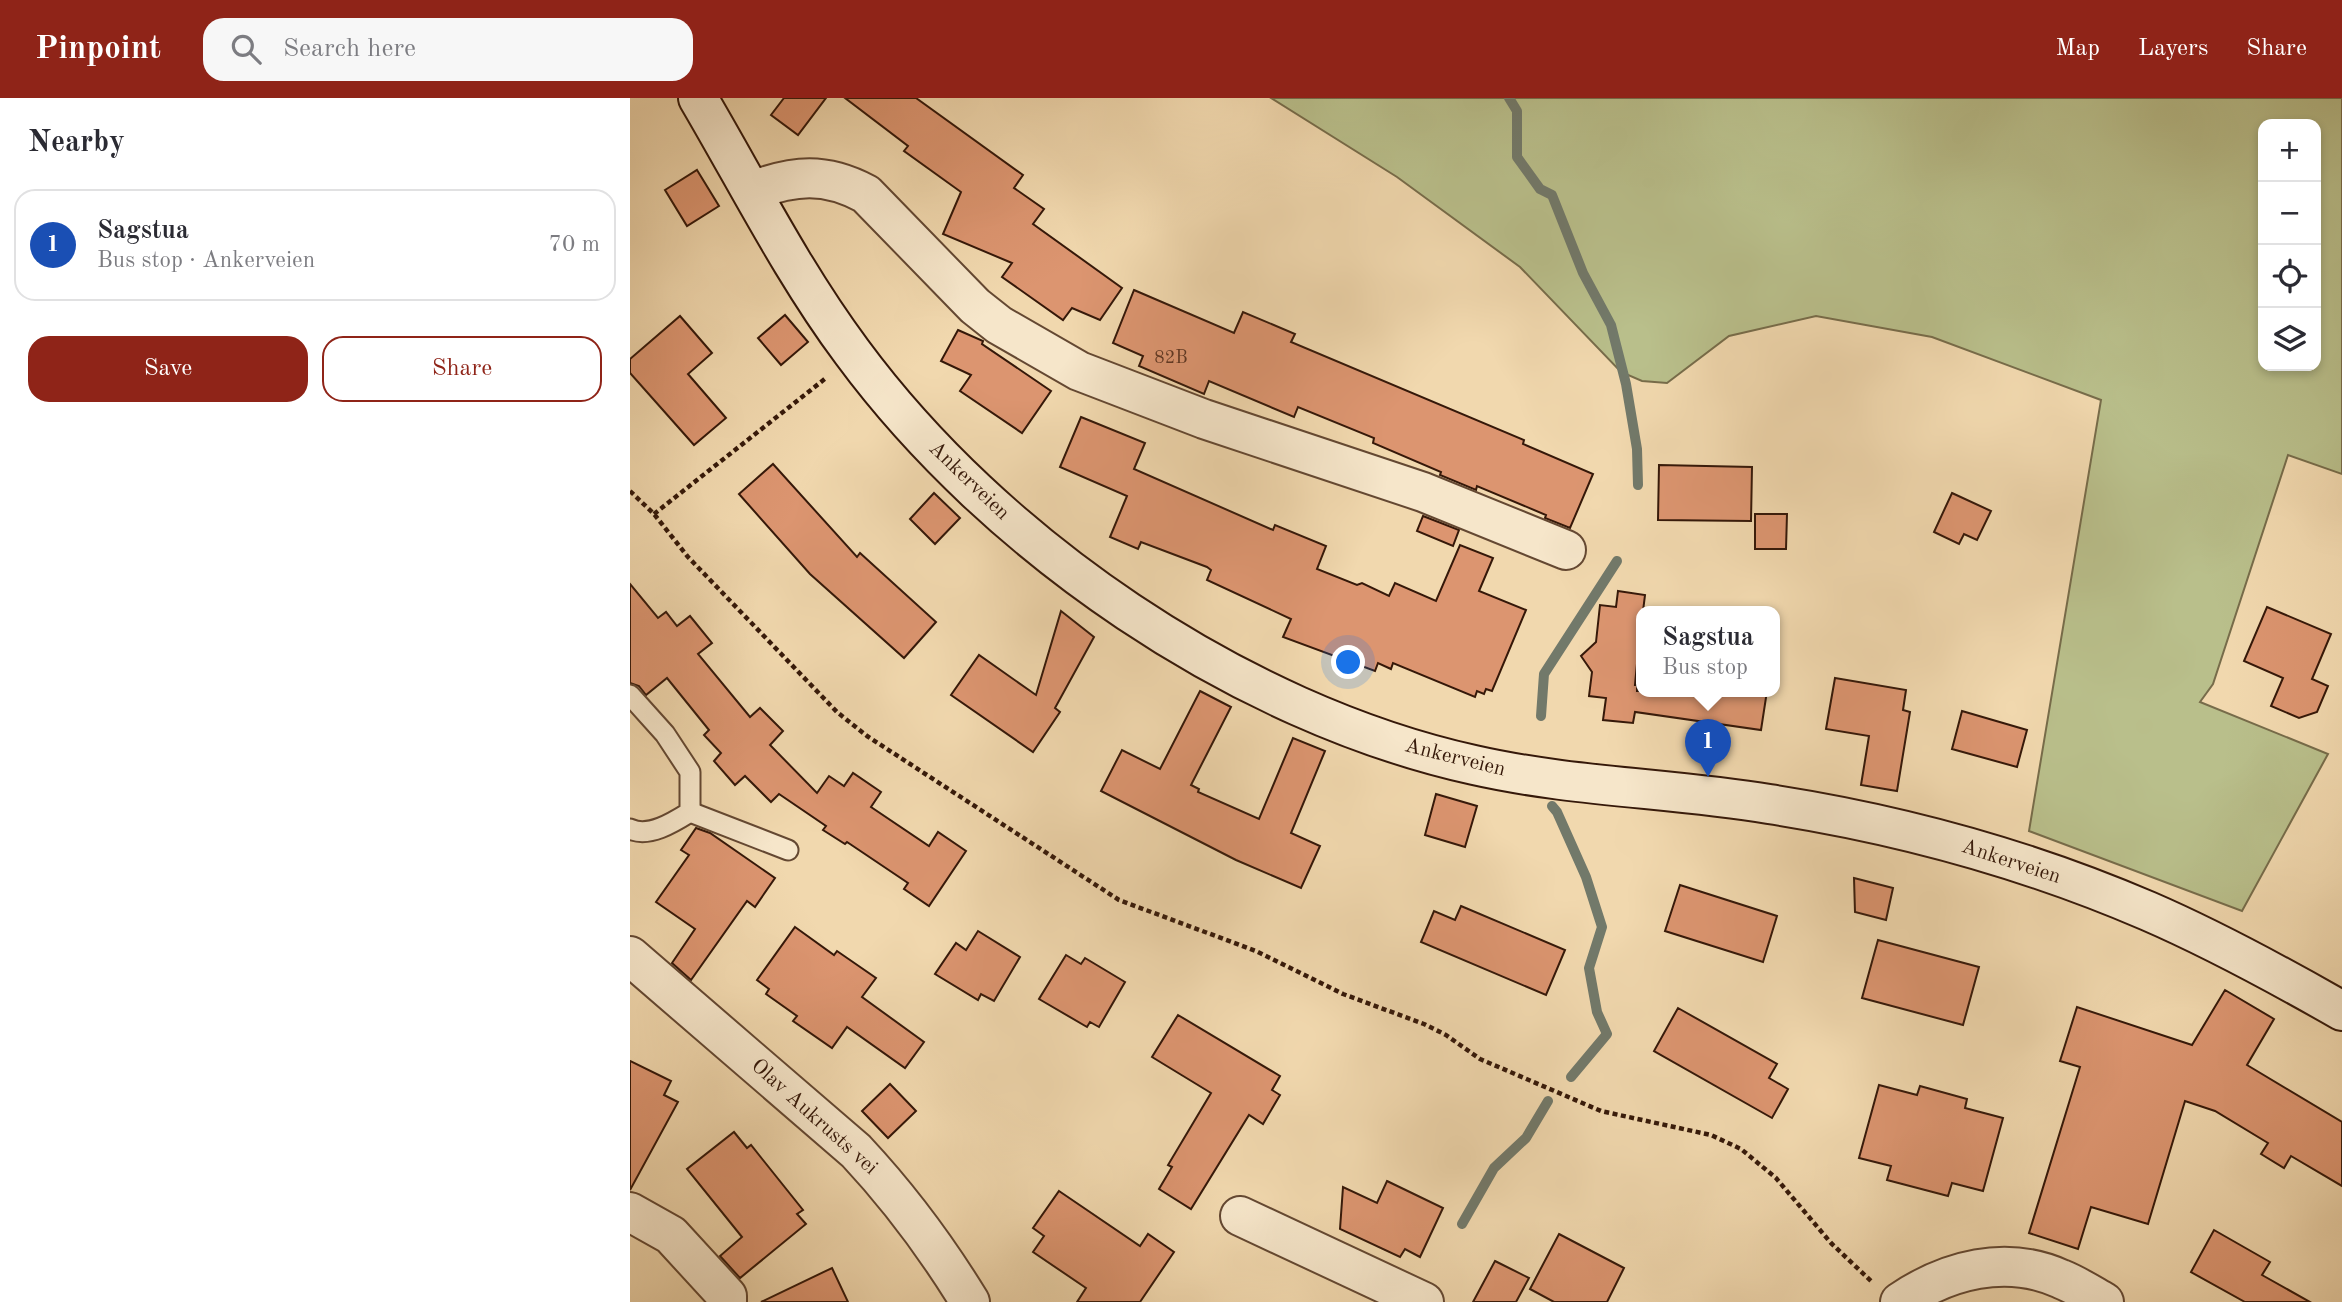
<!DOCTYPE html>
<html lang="en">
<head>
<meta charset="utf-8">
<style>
  body { margin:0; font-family:"Old Standard TT",serif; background:#f7f7f7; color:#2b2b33 }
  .controls { position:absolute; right:21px; top:21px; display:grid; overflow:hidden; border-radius:14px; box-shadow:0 4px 10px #0003 }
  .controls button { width:63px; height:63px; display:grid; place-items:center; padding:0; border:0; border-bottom:2px solid #e1e1e2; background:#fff; color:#2b2b33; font:35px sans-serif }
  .you { position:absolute; left:719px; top:565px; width:24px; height:24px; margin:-18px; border:5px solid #fff; border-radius:50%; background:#1a73e8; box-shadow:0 0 0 10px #1a73e833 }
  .badge { display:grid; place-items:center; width:46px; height:46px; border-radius:50%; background:#8f2418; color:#fff; font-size:23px; font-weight:700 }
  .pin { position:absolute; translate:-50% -58px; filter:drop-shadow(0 2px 4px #0008) }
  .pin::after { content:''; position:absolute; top:37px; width:24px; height:21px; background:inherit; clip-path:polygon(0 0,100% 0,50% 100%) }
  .popup { position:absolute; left:1006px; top:508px; width:144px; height:91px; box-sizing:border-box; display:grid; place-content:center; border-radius:14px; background:#fff; filter:drop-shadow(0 2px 5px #0005); font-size:23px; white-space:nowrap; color:#7c7c81 }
  .popup b { font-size:26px; color:#2b2b33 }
  .popup::after { content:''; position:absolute; left:50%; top:100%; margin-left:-14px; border:14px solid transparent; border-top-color:#fff }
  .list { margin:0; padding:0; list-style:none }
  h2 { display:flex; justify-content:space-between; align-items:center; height:91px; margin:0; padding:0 28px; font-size:30px }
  h2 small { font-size:23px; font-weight:400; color:#7c7c81 }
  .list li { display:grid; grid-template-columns:46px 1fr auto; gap:21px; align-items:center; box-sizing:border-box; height:112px; margin:0 14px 14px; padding:0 14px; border:2px solid #e1e1e2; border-radius:21px }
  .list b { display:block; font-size:26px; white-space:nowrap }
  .list p { margin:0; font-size:23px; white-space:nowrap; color:#7c7c81 }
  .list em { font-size:23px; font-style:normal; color:#7c7c81 }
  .actions { display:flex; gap:14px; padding:21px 28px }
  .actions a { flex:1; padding:16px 0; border:2px solid #8f2418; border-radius:21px; text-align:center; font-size:24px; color:#8f2418 }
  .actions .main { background:#8f2418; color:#fff }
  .icon { flex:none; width:38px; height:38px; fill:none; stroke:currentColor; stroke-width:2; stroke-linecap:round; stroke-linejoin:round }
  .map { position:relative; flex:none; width:1712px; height:1204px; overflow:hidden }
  header { display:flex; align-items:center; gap:42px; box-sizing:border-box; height:98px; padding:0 35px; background:#8f2418; color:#fff }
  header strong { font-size:33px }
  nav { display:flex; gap:38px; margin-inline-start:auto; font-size:24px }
  .search { width:490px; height:63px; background:#f7f7f7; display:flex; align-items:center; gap:18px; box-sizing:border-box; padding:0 24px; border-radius:21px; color:#7c7c81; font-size:26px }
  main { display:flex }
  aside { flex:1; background:#fff }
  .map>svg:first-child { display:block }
  .green { fill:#b9bf8b; stroke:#776c4a; stroke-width:2; fill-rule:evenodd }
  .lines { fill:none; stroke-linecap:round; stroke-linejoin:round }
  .stream { stroke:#72796a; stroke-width:10 }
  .building { fill:#dc9570; stroke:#351809; stroke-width:2 }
  .service-casing { stroke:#644832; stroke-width:23 }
  .minor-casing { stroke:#644832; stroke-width:42 }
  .secondary-casing { stroke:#351809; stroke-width:42 }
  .path { stroke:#351809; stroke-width:4.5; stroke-dasharray:5 3.5; stroke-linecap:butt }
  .service { stroke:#f6e6ca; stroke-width:19 }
  .minor { stroke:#f6e6ca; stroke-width:38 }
  .secondary { stroke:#f6e6ca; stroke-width:38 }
  .labels { text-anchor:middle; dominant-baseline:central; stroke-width:7; stroke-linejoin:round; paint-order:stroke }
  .number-label { font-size:18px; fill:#5f3723 }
  .street-label { font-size:21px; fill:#351809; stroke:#f6e6ca }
</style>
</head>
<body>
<header>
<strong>Pinpoint</strong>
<div class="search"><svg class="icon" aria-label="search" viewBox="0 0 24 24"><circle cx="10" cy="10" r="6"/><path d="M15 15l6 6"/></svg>Search here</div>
<nav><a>Map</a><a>Layers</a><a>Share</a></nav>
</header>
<main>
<aside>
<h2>Nearby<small></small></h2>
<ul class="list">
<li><span class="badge" style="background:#1a4fb4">1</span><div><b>Sagstua</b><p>Bus stop · Ankerveien</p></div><em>70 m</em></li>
</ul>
<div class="actions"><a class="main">Save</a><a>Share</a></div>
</aside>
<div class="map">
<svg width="1712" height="1204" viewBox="0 0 1712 1204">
  <rect width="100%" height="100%" fill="#f1d8ae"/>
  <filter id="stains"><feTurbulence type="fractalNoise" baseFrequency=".00286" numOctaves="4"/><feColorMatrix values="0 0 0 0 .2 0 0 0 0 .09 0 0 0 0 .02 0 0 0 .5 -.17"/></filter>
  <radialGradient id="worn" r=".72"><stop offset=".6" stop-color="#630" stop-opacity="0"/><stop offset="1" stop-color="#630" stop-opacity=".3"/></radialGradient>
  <!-- green -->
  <path class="green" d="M641,0H1712V376L1658,357L1583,586L1570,604L1698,656L1612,813L1399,733L1471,302L1302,239L1186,218L1099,238L1037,285L1012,283L991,274L890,169L767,79ZM1633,26H1686V268H1633Z"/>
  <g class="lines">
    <!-- stream -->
    <g class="stream">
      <polyline points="879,0 887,13 887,59 910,91 922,97 953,175 981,227 996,286 1007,351 1008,387"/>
      <polyline points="911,618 914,576 987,463"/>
      <polyline points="922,708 927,714 956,779 972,829 959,870 967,914 977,936 941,979"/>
      <polyline points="832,1126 864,1070 896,1040 918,1003"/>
    </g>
  </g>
  <!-- building -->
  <g class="building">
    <polygon points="154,0 196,0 168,37 141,17"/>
    <polygon points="215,0 286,0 393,77 384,90 414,111 403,126 492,190 470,222 442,210 433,222 372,179 382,165 313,136 331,94 274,53 278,48"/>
    <polygon points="67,72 89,108 57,128 35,92"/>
    <polygon points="504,192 604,235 613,214 665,236 661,244 894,342 893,346 963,376 940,430 915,420 916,417 847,388 846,392 810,377 811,374 743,345 744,340 668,309 664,319 579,283 574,296 509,268 513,258 483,245"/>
    <polygon points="155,217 178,244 151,267 128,240"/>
    <polygon points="50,218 82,255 58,276 96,320 64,347 0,275 0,261"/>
    <polygon points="328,232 353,243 352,246 421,293 392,335 330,293 341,277 311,263"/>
    <polygon points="451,319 515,345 504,371 643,432 645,427 696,448 687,471 727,487 732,485 759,498 765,485 806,503 830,447 863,460 849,493 896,512 862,593 856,591 854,596 847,593 845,599 763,565 761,571 748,565 745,573 653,539 661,521 577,482 581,472 577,469 511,444 508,451 480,439 497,398 430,369"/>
    <polygon points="143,366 227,459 230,455 306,524 274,560 180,476 109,396"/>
    <polygon points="1029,367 1122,369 1121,423 1028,422"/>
    <polygon points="304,395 330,420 305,446 280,421"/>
    <polygon points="1322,395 1361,413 1347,442 1334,436 1329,446 1304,434"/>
    <polygon points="1125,416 1157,416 1156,451 1125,451"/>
    <polygon points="793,418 829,432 823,448 787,433"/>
    <polygon points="0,486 28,520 36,514 47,528 60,518 82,545 68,556 120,619 130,610 153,633 140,647 187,695 199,678 214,688 223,675 251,694 241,709 299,748 308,734 336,753 299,808 274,791 278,785 217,744 215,746 193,732 196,728 149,696 141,704 115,678 105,687 84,663 91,655 74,637 79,632 37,580 16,597 9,588 0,585"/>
    <polygon points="988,493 1015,497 1013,513 1012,513 1005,587 1007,587 1007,593 1137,593 1131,632 1005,614 1003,625 973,622 976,600 959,598 962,574 951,558 966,544 970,507 986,509"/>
    <polygon points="1637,509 1701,536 1682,581 1698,588 1687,614 1669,620 1641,608 1653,580 1614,563"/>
    <polygon points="431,513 464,539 425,610 430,614 403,654 321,597 349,557 406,597"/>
    <polygon points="1205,580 1276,592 1273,612 1280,614 1267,693 1231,687 1239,638 1196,631"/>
    <polygon points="570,593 601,609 561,687 569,691 568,694 629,721 663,640 695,653 661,735 690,748 671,790 606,762 471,693 492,652 530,671"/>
    <polygon points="1332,613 1397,632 1387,669 1322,651"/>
    <polygon points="806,696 847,708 835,749 795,737"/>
    <polygon points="66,730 80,735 145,780 125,809 117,803 61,882 42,865 65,831 26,804 59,757 51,752"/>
    <polygon points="1224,780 1263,790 1256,822 1225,814"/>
    <polygon points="1050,787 1147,818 1133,864 1035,833"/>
    <polygon points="831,808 935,852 916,897 791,844 804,813 825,822"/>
    <polygon points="165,829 204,857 207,853 246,880 232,899 294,944 275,970 217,929 202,950 163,923 167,918 136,896 139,891 127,882"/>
    <polygon points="348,833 390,859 364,903 351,896 348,902 305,876 326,845 336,852"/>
    <polygon points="1248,842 1349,869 1333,927 1232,900"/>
    <polygon points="436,857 451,866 455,860 495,884 469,929 460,924 457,929 409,901"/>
    <polygon points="1595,892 1644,921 1617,967 1712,1024 1712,1088 1661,1058 1654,1070 1631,1056 1638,1045 1585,1013 1555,1003 1518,1126 1461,1109 1448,1151 1399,1135 1450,969 1430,963 1447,909 1562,947"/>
    <polygon points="1048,910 1147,966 1139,980 1158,991 1142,1020 1024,953"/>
    <polygon points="548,917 650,978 642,992 650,997 633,1026 619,1017 561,1111 529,1091 542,1069 538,1067 581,995 522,959"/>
    <polygon points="0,963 41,983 34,997 48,1004 0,1092"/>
    <polygon points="260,986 286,1013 258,1040 232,1013"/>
    <polygon points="1249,987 1287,997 1290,988 1337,1001 1335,1010 1373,1020 1353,1093 1322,1085 1318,1098 1257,1082 1261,1068 1229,1060"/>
    <polygon points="104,1034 117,1050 121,1047 173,1112 167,1116 176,1126 110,1180 90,1158 112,1139 57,1071"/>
    <polygon points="757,1083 813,1110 790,1159 775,1151 770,1159 710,1131 713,1089 747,1105"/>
    <polygon points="429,1093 510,1148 518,1136 544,1154 510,1204 447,1204 456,1190 403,1154 414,1138 403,1130"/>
    <polygon points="1584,1132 1640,1164 1632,1177 1680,1204 1615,1204 1561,1174"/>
    <polygon points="929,1136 994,1170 977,1204 924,1204 900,1191"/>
    <polygon points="865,1163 899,1180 886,1204 843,1204"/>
    <polygon points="202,1170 218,1204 131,1204"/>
  </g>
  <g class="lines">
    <!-- service casing -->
    <g class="service-casing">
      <g id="service">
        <path d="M0,597L35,636L60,674V714C44,724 19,740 0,731"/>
        <polyline points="60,714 158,752"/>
      </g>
    </g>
    <!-- minor casing -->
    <g class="minor-casing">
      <g id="minor">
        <path d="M122,93C164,77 195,74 236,96L345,208L369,227L449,273L574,321L793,394L936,452"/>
        <path d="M0,858L226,1053C269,1099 307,1150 340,1204"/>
        <polyline points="0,1114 41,1137 97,1198 97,1204"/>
        <polyline points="610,1118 794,1204"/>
        <path d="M1270,1204C1317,1172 1376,1156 1431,1181C1446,1187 1460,1196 1474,1204"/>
      </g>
    </g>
    <!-- secondary casing -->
    <g class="secondary-casing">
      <path id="secondary" d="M68,0C118,85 163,175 222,254C365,448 609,615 844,667C941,689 1041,690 1139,706C1269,726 1397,761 1518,813C1585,842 1649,877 1712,913"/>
    </g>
    <!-- path -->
    <g class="path">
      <polyline points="0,393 24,416 58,459 207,614 237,638 489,802 626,853 713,896 794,926 816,937 850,961 971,1013 1081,1037 1111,1051 1146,1080 1201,1145 1242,1184"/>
      <polyline points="24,416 196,280"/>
    </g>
    <!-- service -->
    <use href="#service" class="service"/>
    <!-- minor -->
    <use href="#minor" class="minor"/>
    <!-- secondary -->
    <use href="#secondary" class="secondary"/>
  </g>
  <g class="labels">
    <!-- number labels -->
    <g class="number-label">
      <text x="541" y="260">82B</text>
    </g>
    <!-- street labels -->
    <g class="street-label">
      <text transform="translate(339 383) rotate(44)">Ankerveien</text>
      <text transform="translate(825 660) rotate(14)">Ankerveien</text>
      <text transform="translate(1381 764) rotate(18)">Ankerveien</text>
      <text transform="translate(184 1019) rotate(42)">Olav Aukrusts vei</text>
    </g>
  </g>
  <rect width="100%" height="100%" filter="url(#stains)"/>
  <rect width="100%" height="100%" fill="url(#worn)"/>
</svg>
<div class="controls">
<button>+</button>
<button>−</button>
<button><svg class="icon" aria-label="locate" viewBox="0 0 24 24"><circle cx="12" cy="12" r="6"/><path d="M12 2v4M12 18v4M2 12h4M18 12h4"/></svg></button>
<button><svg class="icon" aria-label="layers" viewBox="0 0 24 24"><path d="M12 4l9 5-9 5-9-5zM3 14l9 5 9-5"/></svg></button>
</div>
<div class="you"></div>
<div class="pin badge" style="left:1078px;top:679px;background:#1a4fb4">1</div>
<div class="popup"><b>Sagstua</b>Bus stop</div>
</div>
</main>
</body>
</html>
